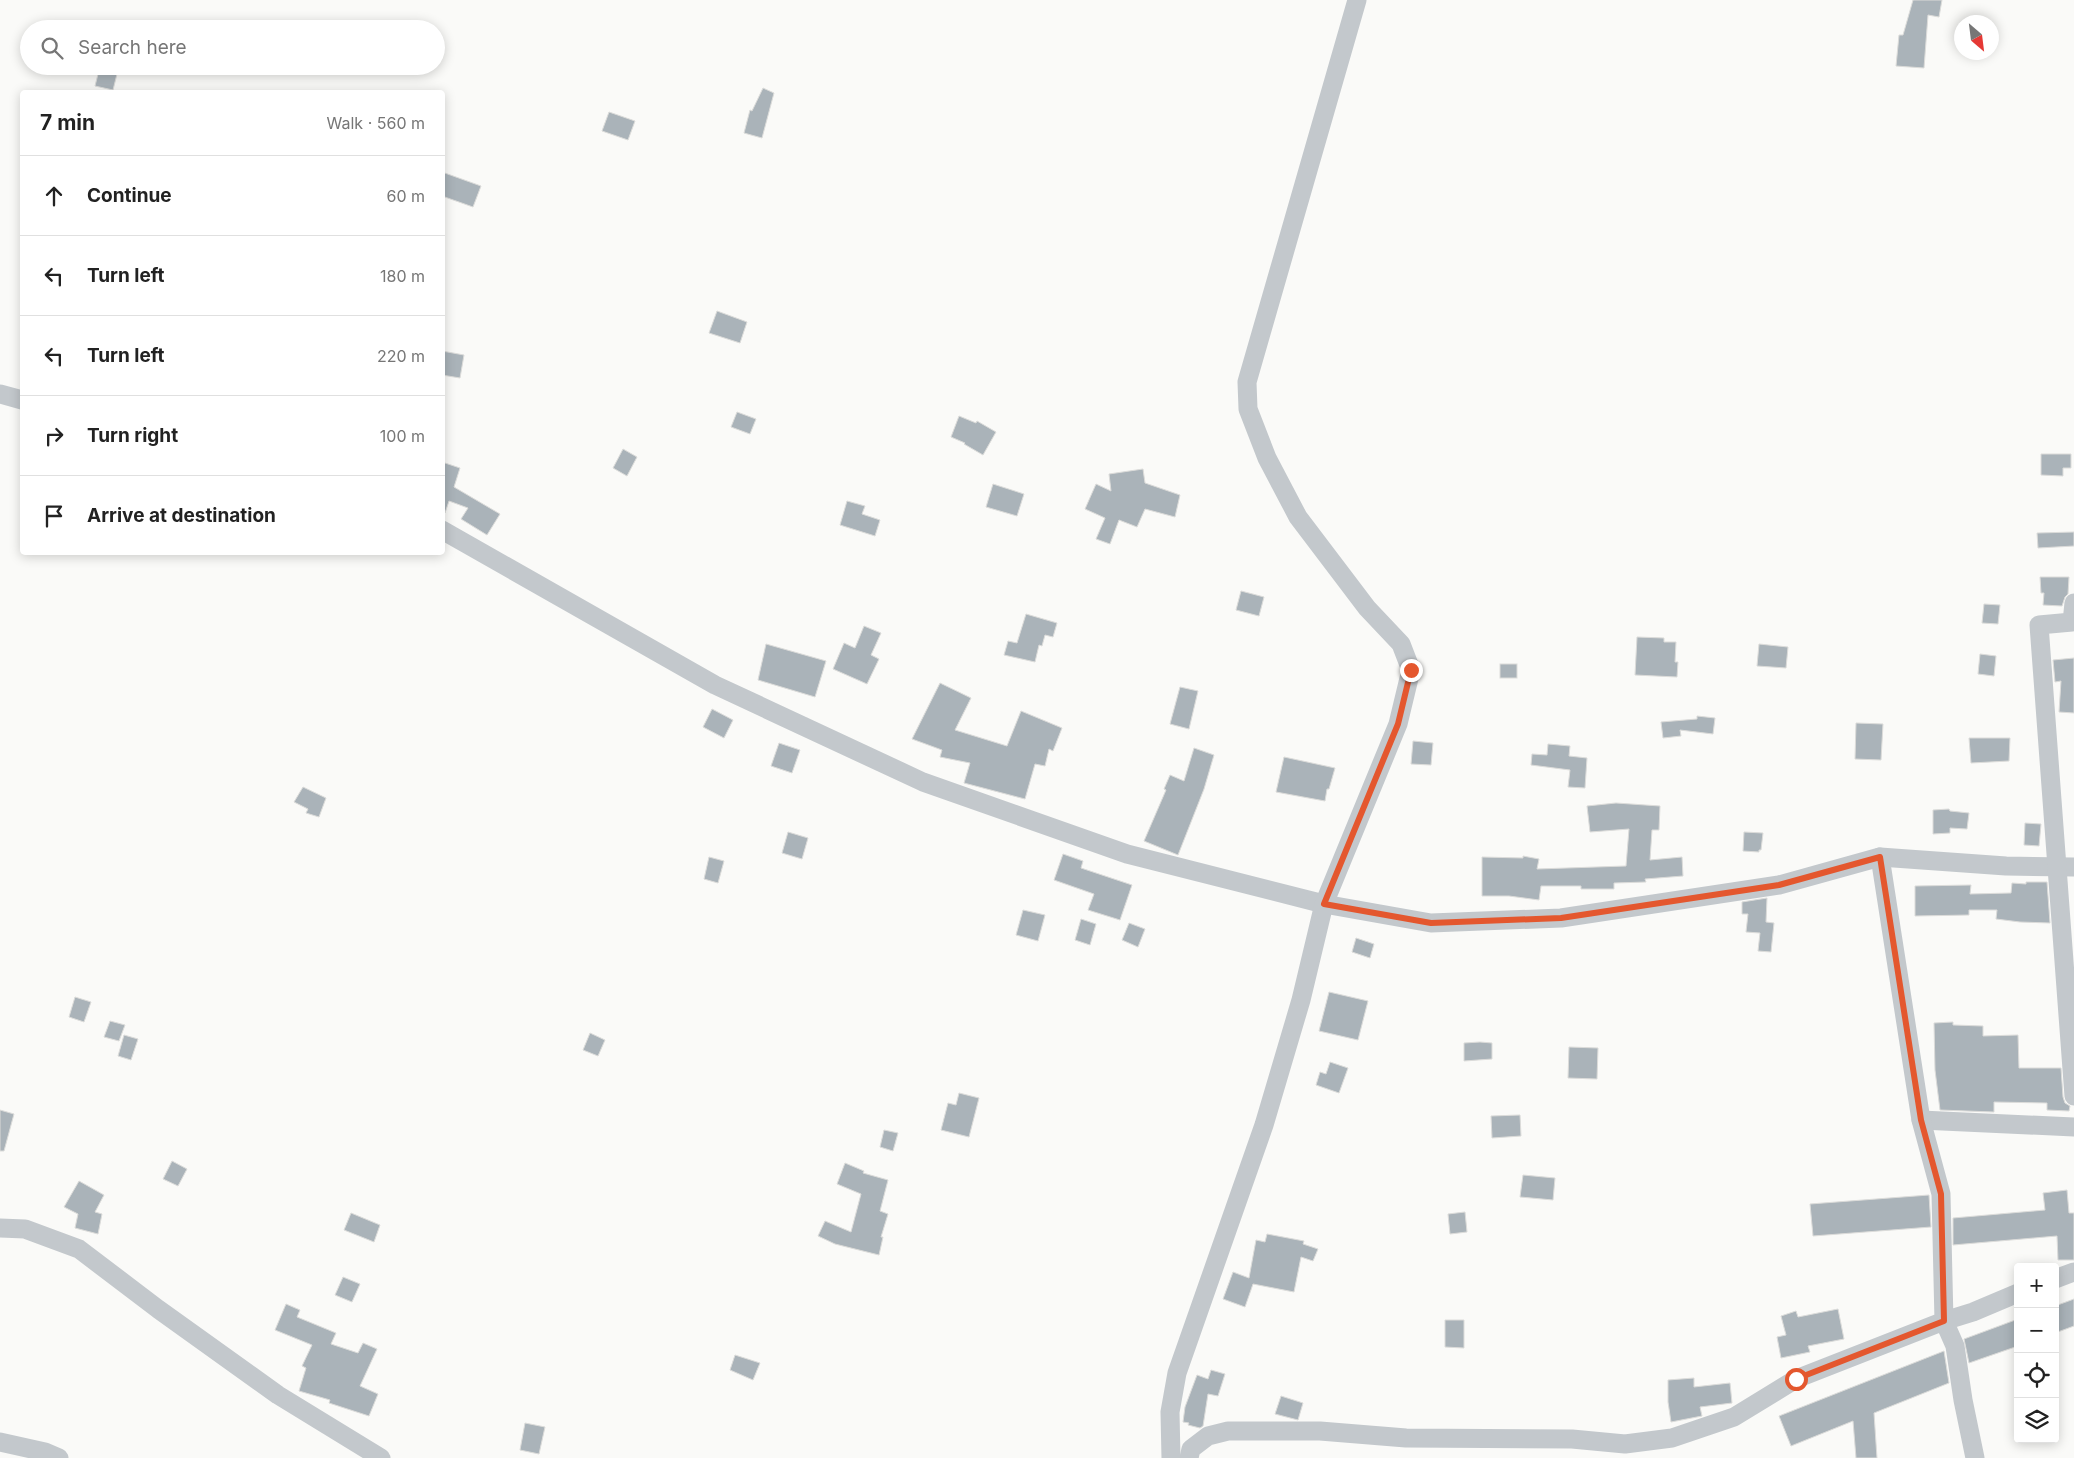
<!DOCTYPE html>
<html lang="en">
<head>
<meta charset="utf-8">
<style>
  body { margin:0; font-family:Inter,sans-serif; background:#f6f6f6; color:#222 }
  .controls { position:absolute; right:15px; bottom:15px; display:grid; overflow:hidden; border-radius:5px; box-shadow:0 2px 12px #0003 }
  .controls button { width:45px; height:45px; display:grid; place-items:center; padding:0; border:0; border-bottom:1px solid #e0e0e0; background:#fff; color:#222; font:25px sans-serif }
  .compass { position:absolute; left:1954px; top:15px; width:45px; height:45px; border-radius:50%; background:#fff; box-shadow:0 2px 12px #0003; rotate:152deg }
  .stop { position:absolute; width:15px; height:15px; margin:-11px; border:4px solid #e4572e; border-radius:50%; background:#fff }
  .stop.end { background:#e4572e; border-color:#fff; box-shadow:0 1px 5px #0008 }
  .list { margin:0; padding:0; list-style:none }
  h2 { display:flex; justify-content:space-between; align-items:center; height:65px; margin:0; padding:0 20px; font-size:21px }
  h2 small { font-size:16px; font-weight:400; color:#767676 }
  .list li { display:grid; grid-template-columns:32px 1fr auto; gap:15px; align-items:center; box-sizing:border-box; height:80px; padding:0 20px; border-top:1px solid #e0e0e0 }
  .list b { display:block; font-size:19px; white-space:nowrap }
  .list em { font-size:16px; font-style:normal; color:#767676 }
  .icon { flex:none; width:28px; height:28px; fill:none; stroke:currentColor; stroke-width:2; stroke-linecap:round; stroke-linejoin:round }
  .map { position:relative; flex:none; width:2074px; height:1458px; overflow:hidden }
  .search { position:absolute; background:#fff; box-shadow:0 2px 12px #0003; left:20px; top:20px; width:425px; height:55px; display:flex; align-items:center; gap:12px; box-sizing:border-box; padding:0 18px; border-radius:28px; color:#767676; font-size:19px }
  .panel { position:absolute; background:#fff; box-shadow:0 2px 12px #0003; left:20px; top:90px; width:425px; height:465px; border-radius:5px }
  .map>svg:first-child { display:block }
  .building { fill:#aab3b9; stroke:#dcdcda }
  .lines { fill:none; stroke-linecap:round; stroke-linejoin:round }
  .minor { stroke:#c3c8cc; stroke-width:19 }
  .route { stroke:#e4572e; stroke-width:6 }
</style>
</head>
<body>
<div class="map">
<svg width="2074" height="1458" viewBox="0 0 2074 1458">
  <rect width="100%" height="100%" fill="#fafaf8"/>
  <!-- building -->
  <g class="building">
    <polygon points="1913,0 1942,0 1939,17 1928,15 1924,68 1896,66 1899,35 1903,35"/>
    <polygon points="100,66 119,66 113,90 95,86"/>
    <polygon points="763,88 774,93 762,138 744,133 750,110 752,111"/>
    <polygon points="609,112 635,121 628,140 602,131"/>
    <polygon points="442,172 481,186 473,207 442,196"/>
    <polygon points="717,311 747,322 740,343 709,333"/>
    <polygon points="442,351 464,355 460,378 442,375"/>
    <polygon points="737,412 756,419 750,434 731,427"/>
    <polygon points="959,416 976,423 977,421 996,432 983,455 964,444 965,443 951,437"/>
    <polygon points="623,449 637,457 627,476 613,468"/>
    <polygon points="2041,454 2071,454 2071,468 2063,468 2063,476 2041,475"/>
    <polygon points="442,462 460,468 454,487 500,514 487,535 461,519 468,508 449,501 445,513 442,513"/>
    <polygon points="1143,469 1145,483 1180,495 1175,517 1145,509 1137,527 1119,520 1110,544 1096,539 1105,518 1085,509 1096,484 1111,491 1109,474"/>
    <polygon points="993,484 1024,494 1017,516 986,507"/>
    <polygon points="847,501 865,506 862,514 880,520 875,536 840,525"/>
    <polygon points="2074,532 2074,546 2038,548 2037,533"/>
    <polygon points="2040,577 2069,577 2068,594 2065,597 2062,606 2043,605 2044,593 2041,593"/>
    <polygon points="1241,591 1264,597 1259,616 1236,610"/>
    <polygon points="1984,604 2000,605 1998,624 1982,623"/>
    <polygon points="1026,614 1057,623 1053,637 1045,635 1042,646 1039,645 1035,662 1004,655 1008,641 1017,643"/>
    <polygon points="864,626 881,633 871,655 879,659 867,684 833,669 844,643 855,648"/>
    <polygon points="1637,637 1664,638 1664,642 1676,642 1675,662 1678,662 1677,677 1635,675"/>
    <polygon points="766,644 826,661 815,697 758,680"/>
    <polygon points="1759,644 1788,647 1786,668 1757,666"/>
    <polygon points="1980,654 1996,656 1994,676 1978,674"/>
    <polygon points="2074,658 2074,713 2059,712 2061,681 2055,682 2053,660"/>
    <rect x="1500" y="664" width="17" height="14"/>
    <polygon points="940,683 971,698 955,730 1007,746 1021,711 1062,728 1053,751 1049,749 1045,766 1035,764 1025,799 964,783 970,763 940,757 942,750 912,739"/>
    <polygon points="1180,687 1198,691 1189,729 1170,724"/>
    <polygon points="712,709 733,720 724,738 703,727"/>
    <polygon points="1697,716 1715,718 1713,734 1680,730 1681,736 1663,738 1661,722 1697,719"/>
    <polygon points="1856,723 1883,724 1881,760 1855,759"/>
    <polygon points="1969,738 2010,738 2009,761 1971,763"/>
    <polygon points="1413,741 1433,743 1431,765 1411,764"/>
    <polygon points="779,743 800,750 792,773 771,766"/>
    <polygon points="1548,744 1570,746 1569,756 1587,758 1585,788 1568,787 1570,770 1531,765 1532,754 1547,755"/>
    <polygon points="1194,748 1214,755 1204,789 1178,855 1144,841 1166,790 1164,789 1170,775 1184,781"/>
    <polygon points="1284,757 1335,768 1329,789 1327,789 1325,801 1276,792"/>
    <polygon points="303,787 326,798 319,817 306,813 308,809 294,802"/>
    <polygon points="1616,803 1660,806 1659,830 1652,830 1650,860 1682,857 1683,876 1645,879 1646,882 1614,883 1614,889 1581,889 1581,886 1541,886 1539,900 1509,896 1482,896 1482,857 1523,858 1523,856 1539,859 1537,869 1626,866 1629,829 1590,832 1587,806"/>
    <polygon points="1949,809 1950,811 1969,813 1967,829 1950,828 1950,833 1933,834 1933,810"/>
    <polygon points="2025,823 2041,824 2039,846 2024,845"/>
    <polygon points="788,832 808,838 802,859 782,853"/>
    <polygon points="1744,832 1763,833 1761,850 1759,850 1759,852 1743,851"/>
    <polygon points="1063,854 1083,861 1081,868 1132,885 1120,920 1088,910 1094,894 1054,880"/>
    <polygon points="709,857 724,861 718,883 704,879"/>
    <polygon points="2026,882 2047,882 2050,923 2020,922 1996,919 1997,910 1969,910 1969,915 1915,916 1915,886 1971,885 1970,894 2011,893 2012,883 2026,884"/>
    <polygon points="1767,898 1766,922 1774,923 1771,952 1758,951 1760,933 1746,932 1748,914 1742,914 1742,902"/>
    <polygon points="1023,910 1045,915 1038,941 1016,935"/>
    <polygon points="1081,919 1096,924 1090,945 1075,940"/>
    <polygon points="1129,923 1145,929 1138,947 1122,940"/>
    <polygon points="1356,938 1374,944 1370,958 1352,952"/>
    <polygon points="1329,992 1368,1001 1358,1040 1319,1031"/>
    <polygon points="75,997 91,1002 84,1022 69,1017"/>
    <polygon points="110,1021 125,1025 119,1041 104,1037"/>
    <polygon points="1953,1022 1953,1025 1983,1026 1983,1036 2018,1035 2019,1068 2061,1068 2063,1097 2065,1103 2070,1106 2069,1111 2047,1110 2047,1103 1994,1102 1994,1112 1940,1110 1935,1070 1934,1023"/>
    <polygon points="590,1033 605,1040 598,1056 583,1050"/>
    <polygon points="124,1035 138,1039 131,1060 118,1056"/>
    <polygon points="1480,1042 1492,1043 1492,1059 1464,1061 1464,1043"/>
    <polygon points="1569,1047 1598,1048 1597,1079 1568,1078"/>
    <polygon points="1330,1062 1348,1068 1339,1093 1316,1085 1320,1072 1326,1074"/>
    <polygon points="959,1093 979,1098 969,1137 941,1130 948,1103 956,1105"/>
    <polygon points="0,1110 14,1114 4,1151 0,1151"/>
    <polygon points="1520,1115 1521,1136 1492,1138 1491,1116"/>
    <polygon points="884,1130 898,1133 893,1151 880,1147"/>
    <polygon points="172,1161 187,1169 178,1186 163,1179"/>
    <polygon points="845,1163 864,1171 863,1173 888,1180 880,1211 888,1214 881,1237 883,1237 879,1255 835,1244 818,1236 825,1221 851,1232 861,1194 837,1184"/>
    <polygon points="1523,1175 1555,1178 1553,1200 1520,1197"/>
    <polygon points="79,1181 104,1195 95,1212 102,1214 98,1234 75,1228 78,1214 64,1207"/>
    <polygon points="2067,1190 2069,1213 2074,1213 2074,1260 2058,1260 2057,1236 1953,1245 1953,1218 2045,1210 2043,1193"/>
    <polygon points="1929,1195 1931,1227 1813,1236 1810,1204"/>
    <polygon points="1465,1212 1467,1232 1450,1234 1448,1214"/>
    <polygon points="351,1213 380,1225 374,1242 344,1230"/>
    <polygon points="1267,1234 1304,1241 1303,1244 1318,1249 1313,1261 1301,1257 1294,1292 1253,1284 1245,1307 1223,1299 1233,1272 1249,1278 1256,1240 1265,1242"/>
    <polygon points="343,1277 360,1284 352,1302 335,1295"/>
    <polygon points="2074,1299 2074,1326 2055,1333 2055,1306"/>
    <polygon points="286,1304 300,1310 297,1317 336,1333 331,1344 358,1353 363,1343 377,1349 360,1386 378,1394 369,1416 329,1403 330,1400 299,1391 306,1368 302,1366 312,1345 275,1330"/>
    <polygon points="1838,1309 1844,1339 1808,1346 1810,1352 1781,1358 1777,1337 1786,1335 1781,1316 1796,1311 1798,1317"/>
    <polygon points="2018,1319 2018,1346 1969,1363 1964,1339"/>
    <polygon points="1445,1320 1464,1320 1464,1348 1445,1347"/>
    <polygon points="1944,1351 1949,1383 1874,1413 1877,1458 1856,1458 1853,1421 1791,1446 1779,1416"/>
    <polygon points="735,1355 760,1363 753,1380 730,1370"/>
    <polygon points="1211,1370 1225,1374 1218,1396 1208,1394 1203,1426 1200,1428 1188,1425 1189,1423 1183,1422 1185,1407 1197,1375 1208,1379"/>
    <polygon points="1694,1378 1694,1387 1730,1383 1732,1403 1700,1407 1702,1416 1671,1422 1668,1402 1668,1380"/>
    <polygon points="1281,1396 1303,1403 1298,1420 1275,1414"/>
    <polygon points="525,1423 545,1427 539,1454 520,1450"/>
  </g>
  <g class="lines">
    <!-- minor -->
    <g class="minor">
      <polyline points="0,394 22,400"/>
      <polyline points="442,530 715,685 923,782 1127,854 1324,904 1431,923 1561,918 1779,885 1880,857 2006,866 2074,867"/>
      <polyline points="2074,603 2072,622 2039,625 2074,1096"/>
      <polyline points="1921,1120 2074,1127"/>
      <polyline points="0,1228 25,1229 79,1249 158,1309 278,1395 381,1458"/>
      <polyline points="2055,1279 2074,1272"/>
      <polyline points="0,1442 45,1452 59,1458"/>
      <polyline points="1171,1458 1170,1412 1177,1373 1264,1125 1301,1000 1324,904 1398,724 1411,670 1401,644 1367,608 1298,517 1267,458 1248,409 1247,382 1357,0"/>
      <polyline points="1189,1458 1191,1449 1208,1436 1228,1431 1320,1431 1406,1438 1572,1439 1625,1444 1672,1438 1734,1417 1796,1379 1944,1321 1941,1194 1921,1120 1880,857"/>
      <polyline points="1975,1458 1963,1400 1955,1346 1944,1321 1973,1312 2018,1293"/>
    </g>
  </g>
  <g class="lines">
    <!-- route -->
    <polyline class="route" points="1411,670 1398,724 1324,904 1431,923 1561,918 1779,885 1880,857 1921,1120 1941,1194 1944,1321 1796,1379"/>
  </g>
</svg>
<div class="controls">
<button>+</button>
<button>−</button>
<button><svg class="icon" aria-label="locate" viewBox="0 0 24 24"><circle cx="12" cy="12" r="6"/><path d="M12 2v4M12 18v4M2 12h4M18 12h4"/></svg></button>
<button><svg class="icon" aria-label="layers" viewBox="0 0 24 24"><path d="M12 4l9 5-9 5-9-5zM3 14l9 5 9-5"/></svg></button>
</div>
<svg class="compass" viewBox="-18 -18 36 36"><path d="M0-13l5 13h-10z" fill="#e53935"/><path d="M0 13l5-13h-10z" fill="#767676"/></svg>
<div class="stop" style="left:1796px;top:1379px"></div>
<div class="stop end" style="left:1411px;top:670px"></div>
<div class="search"><svg class="icon" aria-label="search" viewBox="0 0 24 24"><circle cx="10" cy="10" r="6"/><path d="M15 15l6 6"/></svg>Search here</div>
<section class="panel">
<h2>7 min<small>Walk · 560 m</small></h2>
<ul class="list">
<li><svg class="icon" aria-label="ahead" viewBox="0 0 24 24"><path d="M12 20V5M6 11l6-6 6 6"/></svg><div><b>Continue</b></div><em>60 m</em></li>
<li><svg class="icon" aria-label="left" viewBox="0 0 24 24"><path d="M17 20v-9H6M10 6l-5 5 5 5"/></svg><div><b>Turn left</b></div><em>180 m</em></li>
<li><svg class="icon" aria-label="left" viewBox="0 0 24 24"><path d="M17 20v-9H6M10 6l-5 5 5 5"/></svg><div><b>Turn left</b></div><em>220 m</em></li>
<li><svg class="icon" aria-label="right" viewBox="0 0 24 24"><path d="M7 20v-9h11M14 6l5 5-5 5"/></svg><div><b>Turn right</b></div><em>100 m</em></li>
<li><svg class="icon" aria-label="arrive" viewBox="0 0 24 24"><path d="M6 21V4h12l-3 4 3 4H6"/></svg><div><b>Arrive at destination</b></div></li>
</ul>
</section>
</div>
</body>
</html>
